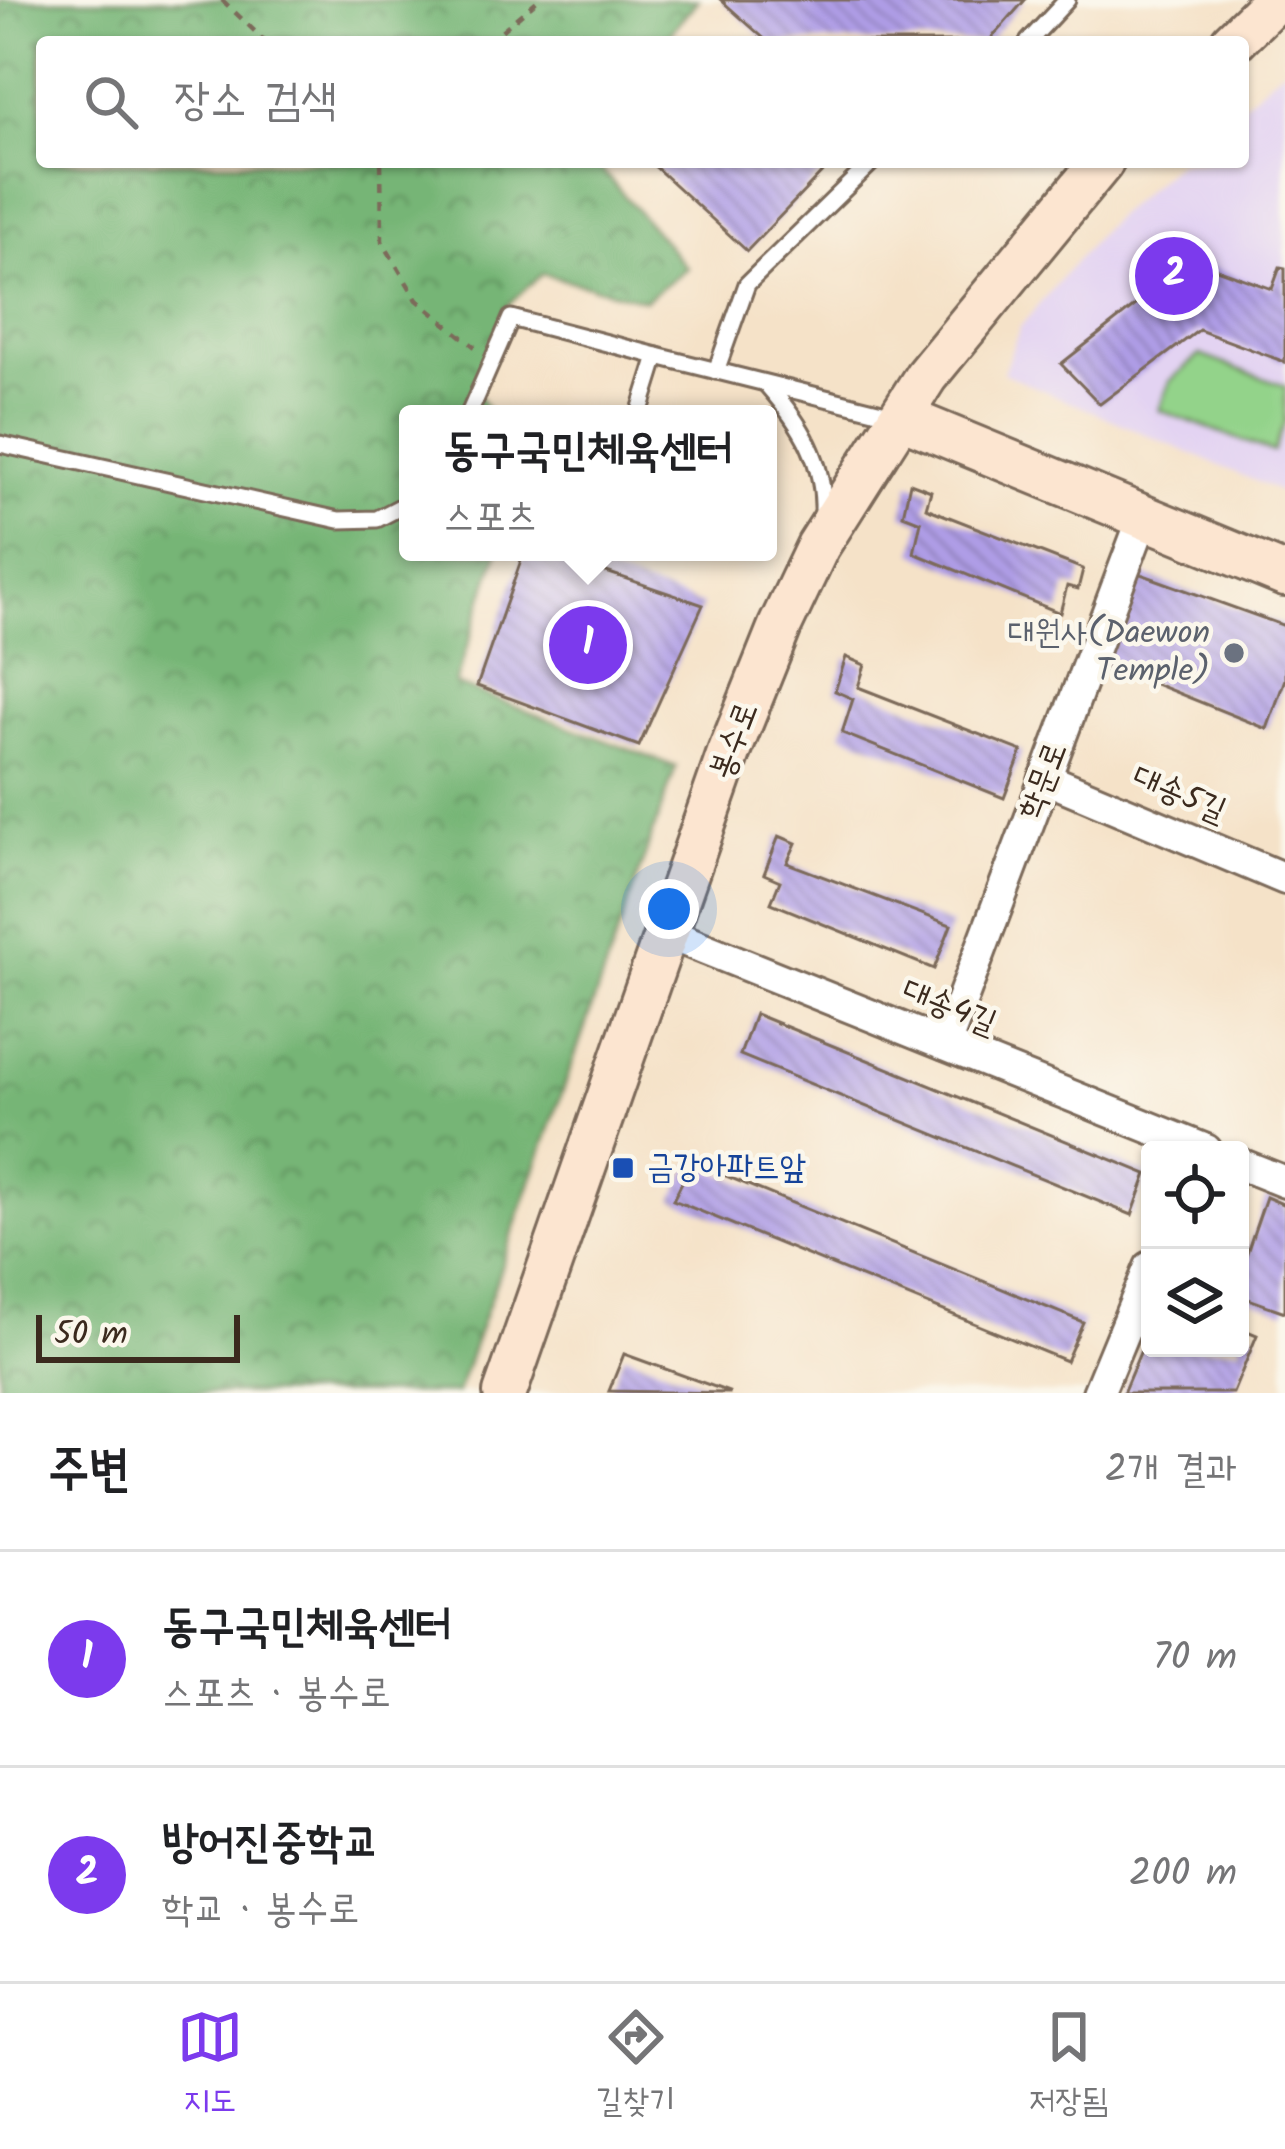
<!DOCTYPE html>
<html lang="ko">
<head>
<meta charset="utf-8">
<style>
  body { margin:0; font-family:Kalam,"Poor Story",sans-serif; background:#f2f2f2; color:#202124 }
  .controls { position:absolute; right:36px; bottom:36px; display:grid; overflow:hidden; border-radius:12px; box-shadow:0 3px 9px #0004 }
  .controls button { width:108px; height:108px; display:grid; place-items:center; padding:0; border:0; border-bottom:3px solid #e0e0e0; background:#fff; color:#202124; font:60px sans-serif }
  .scale { position:absolute; left:36px; bottom:30px; width:204px; box-sizing:border-box; padding-left:12px; border:6px solid #3b2a1e; border-top:0; font-size:33px; line-height:42px; white-space:nowrap; color:#3b2a1e; -webkit-text-stroke:9px #fbf7ec; paint-order:stroke }
  .you { position:absolute; left:669px; top:909px; width:42px; height:42px; margin:-30px; border:9px solid #fff; border-radius:50%; background:#1a73e8; box-shadow:0 0 0 18px #1a73e833 }
  .badge { display:grid; place-items:center; width:78px; height:78px; border-radius:50%; background:#7c3aed; color:#fff; font-size:39px; font-weight:700 }
  .pin { position:absolute; translate:-50% -50%; border:6px solid #fff; box-shadow:0 3px 12px #0006 }
  .popup { position:absolute; left:399px; top:405px; width:378px; height:156px; box-sizing:border-box; display:grid; place-content:center; border-radius:12px; background:#fff; filter:drop-shadow(0 3px 9px #0005); font-size:39px; white-space:nowrap; color:#757577 }
  .popup b { font-size:45px; color:#202124 }
  .popup::after { content:''; position:absolute; left:50%; top:100%; margin-left:-24px; border:24px solid transparent; border-top-color:#fff }
  .list { margin:0; padding:0; list-style:none }
  h2 { display:flex; justify-content:space-between; align-items:center; height:156px; margin:0; padding:0 48px; font-size:51px }
  h2 small { font-size:39px; font-weight:400; color:#757577 }
  .list li { display:grid; grid-template-columns:78px 1fr auto; gap:36px; align-items:center; box-sizing:border-box; height:216px; padding:0 48px; border-top:3px solid #e0e0e0 }
  .list b { display:block; font-size:45px; white-space:nowrap }
  .list p { margin:0; font-size:39px; white-space:nowrap; color:#757577 }
  .list em { font-size:39px; font-style:normal; color:#757577 }
  .icon { flex:none; width:66px; height:66px; fill:none; stroke:currentColor; stroke-width:2; stroke-linecap:round; stroke-linejoin:round }
  .map { position:relative; flex:none; width:1285px; height:1393px; overflow:hidden }
  .search { position:absolute; background:#fff; box-shadow:0 3px 9px #0004; left:36px; right:36px; top:36px; height:132px; display:flex; align-items:center; gap:30px; box-sizing:border-box; padding:0 42px; border-radius:12px; color:#757577; font-size:45px }
  .sheet { height:588px; background:#fff }
  nav { display:flex; justify-content:space-around; align-items:center; box-sizing:border-box; height:168px; border-top:3px solid #e0e0e0; background:#fff; font-size:33px; color:#757577 }
  nav a { display:grid; justify-items:center; gap:6px }
  nav .on { color:#7c3aed }
  .map>svg:first-child { display:block }
  .built { fill:#e3d3f2 }
  .forest { fill:url(#forest-crowns); stroke:#58704a; stroke-width:3 }
  .pitch { fill:#93d38a; stroke:#677e54; stroke-width:3 }
  .building { fill:url(#building-back-hatch) }
  .lines { fill:none; stroke-linecap:round; stroke-linejoin:round }
  .lane-casing { stroke:#7c6a5a; stroke-width:21 }
  .street-casing { stroke:#7c6a5a; stroke-width:36 }
  .secondary-casing { stroke:#7c6a5a; stroke-width:48 }
  .path { stroke:#7c6a5a; stroke-width:4.5; stroke-dasharray:9 9; stroke-linecap:butt }
  .lane { stroke:#fff; stroke-width:15 }
  .street { stroke:#fff; stroke-width:30 }
  .secondary { stroke:#fce5d0; stroke-width:42 }
  .worship-dot { fill:#6b7280; stroke:#fbf7ec; stroke-width:4.5 }
  .transit-dot { fill:#1a4fb4; stroke:#fbf7ec; stroke-width:4.5 }
  .labels { text-anchor:middle; dominant-baseline:central; stroke-width:9; stroke-linejoin:round; paint-order:stroke }
  .worship-label { font-size:33px; fill:#5b616d; stroke:#fbf7ec; text-anchor:end }
  .street-label { font-size:33px; fill:#3b2a1e; stroke:#fbf7ec }
  .transit-label { font-size:33px; fill:#164399; stroke:#fbf7ec; text-anchor:start }
</style>
</head>
<body>
<div class="map">
<svg width="1285" height="1393" viewBox="0 0 1285 1393">
  <defs>
    <pattern id="forest-crowns" width="20" height="18" patternUnits="userSpaceOnUse" patternTransform="scale(3)"><rect width="20" height="18" fill="#76b576"/><path d="M2 6a3 3 0 1 1 6 0M12 15a3 3 0 1 1 6 0" fill="none" stroke="#629360"/></pattern>
    <pattern id="building-back-hatch" width="6" height="6" patternUnits="userSpaceOnUse" patternTransform="scale(3)"><rect width="6" height="6" fill="#af9de6"/><path d="M-1 5l2 2M0 0l6 6M5-1l2 2" fill="none" stroke="#9080ba"/></pattern>
  </defs>
  <rect width="100%" height="100%" fill="#fbf7ec"/>
  <filter id="ink" filterUnits="userSpaceOnUse"><feTurbulence type="fractalNoise" baseFrequency=".00833" numOctaves="2"/><feDisplacementMap in="SourceGraphic" scale="24" xChannelSelector="R" yChannelSelector="G"/><feConvolveMatrix kernelMatrix="1 2 1 2 8 2 1 2 1" color-interpolation-filters="sRGB"/></filter>
  <filter id="wash" filterUnits="userSpaceOnUse"><feTurbulence type="fractalNoise" baseFrequency=".004" numOctaves="4" result="noise"/><feDisplacementMap in="SourceGraphic" scale="48" xChannelSelector="R" yChannelSelector="G"/><feGaussianBlur stdDeviation="2.7" result="paint"/><feColorMatrix in="noise" values="0 0 0 0 0 0 0 0 0 0 0 0 0 0 0 0 0 1.4 0 .05"/><feComposite in="paint" operator="in"/></filter>
  <g filter="url(#wash)">
    <rect width="100%" height="100%" fill="#f5e2c8"/>
    <!-- built -->
    <polygon class="built" points="1285,67 1285,494 1003,373 1020,327 1107,224 1178,162 1243,162 1243,104"/>
    <!-- forest -->
    <polygon class="forest" points="0,0 698,0 663,42 42,42 42,162 595,162 687,268 645,300 542,274 506,307 475,388 490,414 408,414 408,552 498,552 455,684 676,767 457,1393 0,1393"/>
    <!-- pitch -->
    <polygon class="pitch" points="1200,355 1285,386 1285,421 1273,452 1159,410 1170,381"/>
    <g id="blocks">
      <!-- building -->
      <g class="building">
        <polygon points="721,0 1025,0 988,42 768,42"/>
        <polygon points="650,162 832,162 747,251"/>
        <polygon points="1164,250 1272,289 1280,267 1285,268 1285,362 1199,330 1100,404 1061,364 1146,297"/>
        <polygon points="910,483 931,491 926,508 1083,569 1078,589 1067,586 1060,613 914,553 921,522 903,515"/>
        <polygon points="524,552 548,552 703,605 639,746 477,686"/>
        <polygon points="1138,573 1285,626 1285,679 1267,729 1103,663"/>
        <polygon points="846,657 865,665 858,687 1022,751 1004,798 842,733 853,699 835,691"/>
        <polygon points="779,836 796,843 787,863 951,925 934,969 771,903 780,881 764,874"/>
        <polygon points="755,1014 1147,1174 1132,1215 740,1055"/>
        <polygon points="692,1162 1083,1322 1066,1361 673,1200"/>
        <polygon points="1266,1197 1285,1205 1285,1312 1240,1296 1240,1273"/>
        <polygon points="1240,1328 1257,1335 1233,1393 1123,1393 1150,1329 1150,1348 1240,1348"/>
        <polygon points="624,1354 729,1392 729,1393 609,1391"/>
      </g>
    </g>
  </g>
  <g filter="url(#ink)">
    <use href="#blocks" fill-opacity="0" stroke="#7c6a5a" stroke-width="3"/>
    <g class="lines">
      <!-- lane casing -->
      <g class="lane-casing">
        <g id="lane">
          <polyline points="1028,42 1067,0"/>
          <polyline points="716,371 747,284 872,162"/>
          <path d="M768,386C801,424 825,462 823,514"/>
          <polyline points="469,414 511,318 657,356"/>
          <polyline points="639,414 657,356 898,416"/>
          <polyline points="0,444 339,520 377,519 408,503"/>
        </g>
      </g>
      <!-- street casing -->
      <g class="street-casing">
        <g id="street">
          <polyline points="1045,778 1285,879"/>
          <polyline points="666,933 1206,1150"/>
          <polyline points="945,1045 1143,518"/>
          <polyline points="1240,1164 1285,1182"/>
          <polyline points="1098,1393 1150,1267"/>
        </g>
      </g>
      <!-- secondary casing -->
      <g class="secondary-casing">
        <g id="secondary">
          <polyline points="1232,42 1275,0"/>
          <polyline points="901,417 1285,575"/>
          <polyline points="505,1393 729,753 780,626 818,546 926,376 1102,162"/>
        </g>
      </g>
      <!-- path -->
      <g class="path">
        <polyline points="222,0 266,42"/>
        <polyline points="488,42 538,0"/>
        <polyline points="381,162 382,241 417,300 475,347"/>
      </g>
      <!-- lane -->
      <use href="#lane" class="lane"/>
      <!-- street -->
      <use href="#street" class="street"/>
      <!-- secondary -->
      <use href="#secondary" class="secondary"/>
    </g>
  </g>
  <!-- markers -->
  <circle class="worship-dot" cx="1234" cy="653" r="12"/>
  <rect class="transit-dot" x="611" y="1156" width="24" height="24" rx="6"/>
  <g class="labels">
    <!-- worship labels -->
    <g class="worship-label">
      <text x="1210" y="634">대원사(Daewon<tspan x="1210" dy="38">Temple)</tspan></text>
    </g>
    <!-- street labels -->
    <g class="street-label">
      <text transform="translate(735 741) rotate(-69)">봉수로</text>
      <text transform="translate(1044 781) rotate(-69)">학문로</text>
      <text transform="translate(1179 795) rotate(23)">대송5길</text>
      <text transform="translate(949 1008) rotate(22)">대송4길</text>
    </g>
    <!-- transit labels -->
    <g class="transit-label">
      <text x="647" y="1168">금강아파트앞</text>
    </g>
  </g>
</svg>
<div class="controls">
<button><svg class="icon" aria-label="locate" viewBox="0 0 24 24"><circle cx="12" cy="12" r="6"/><path d="M12 2v4M12 18v4M2 12h4M18 12h4"/></svg></button>
<button><svg class="icon" aria-label="layers" viewBox="0 0 24 24"><path d="M12 4l9 5-9 5-9-5zM3 14l9 5 9-5"/></svg></button>
</div>
<div class="scale">50 m</div>
<div class="you"></div>
<div class="pin badge" style="left:588px;top:645px">1</div>
<div class="popup"><b>동구국민체육센터</b>스포츠</div>
<div class="pin badge" style="left:1174px;top:276px">2</div>
<div class="search"><svg class="icon" aria-label="search" viewBox="0 0 24 24"><circle cx="10" cy="10" r="6"/><path d="M15 15l6 6"/></svg>장소 검색</div>
</div>
<section class="sheet">
<h2>주변<small>2개 결과</small></h2>
<ul class="list">
<li><span class="badge">1</span><div><b>동구국민체육센터</b><p>스포츠 · 봉수로</p></div><em>70 m</em></li>
<li><span class="badge">2</span><div><b>방어진중학교</b><p>학교 · 봉수로</p></div><em>200 m</em></li>
</ul>
</section>
<nav>
<a class="on"><svg class="icon" aria-label="map" viewBox="0 0 24 24"><path d="M3 6l6-2 6 2 6-2v14l-6 2-6-2-6 2zM9 4v14M15 6v14"/></svg>지도</a>
<a><svg class="icon" aria-label="directions" viewBox="0 0 24 24"><path d="M12 3l9 9-9 9-9-9zM9 14v-3h6M13 9l2 2-2 2"/></svg>길찾기</a>
<a><svg class="icon" aria-label="saved" viewBox="0 0 24 24"><path d="M7 4h10v16l-5-4-5 4z"/></svg>저장됨</a>
</nav>
</body>
</html>
